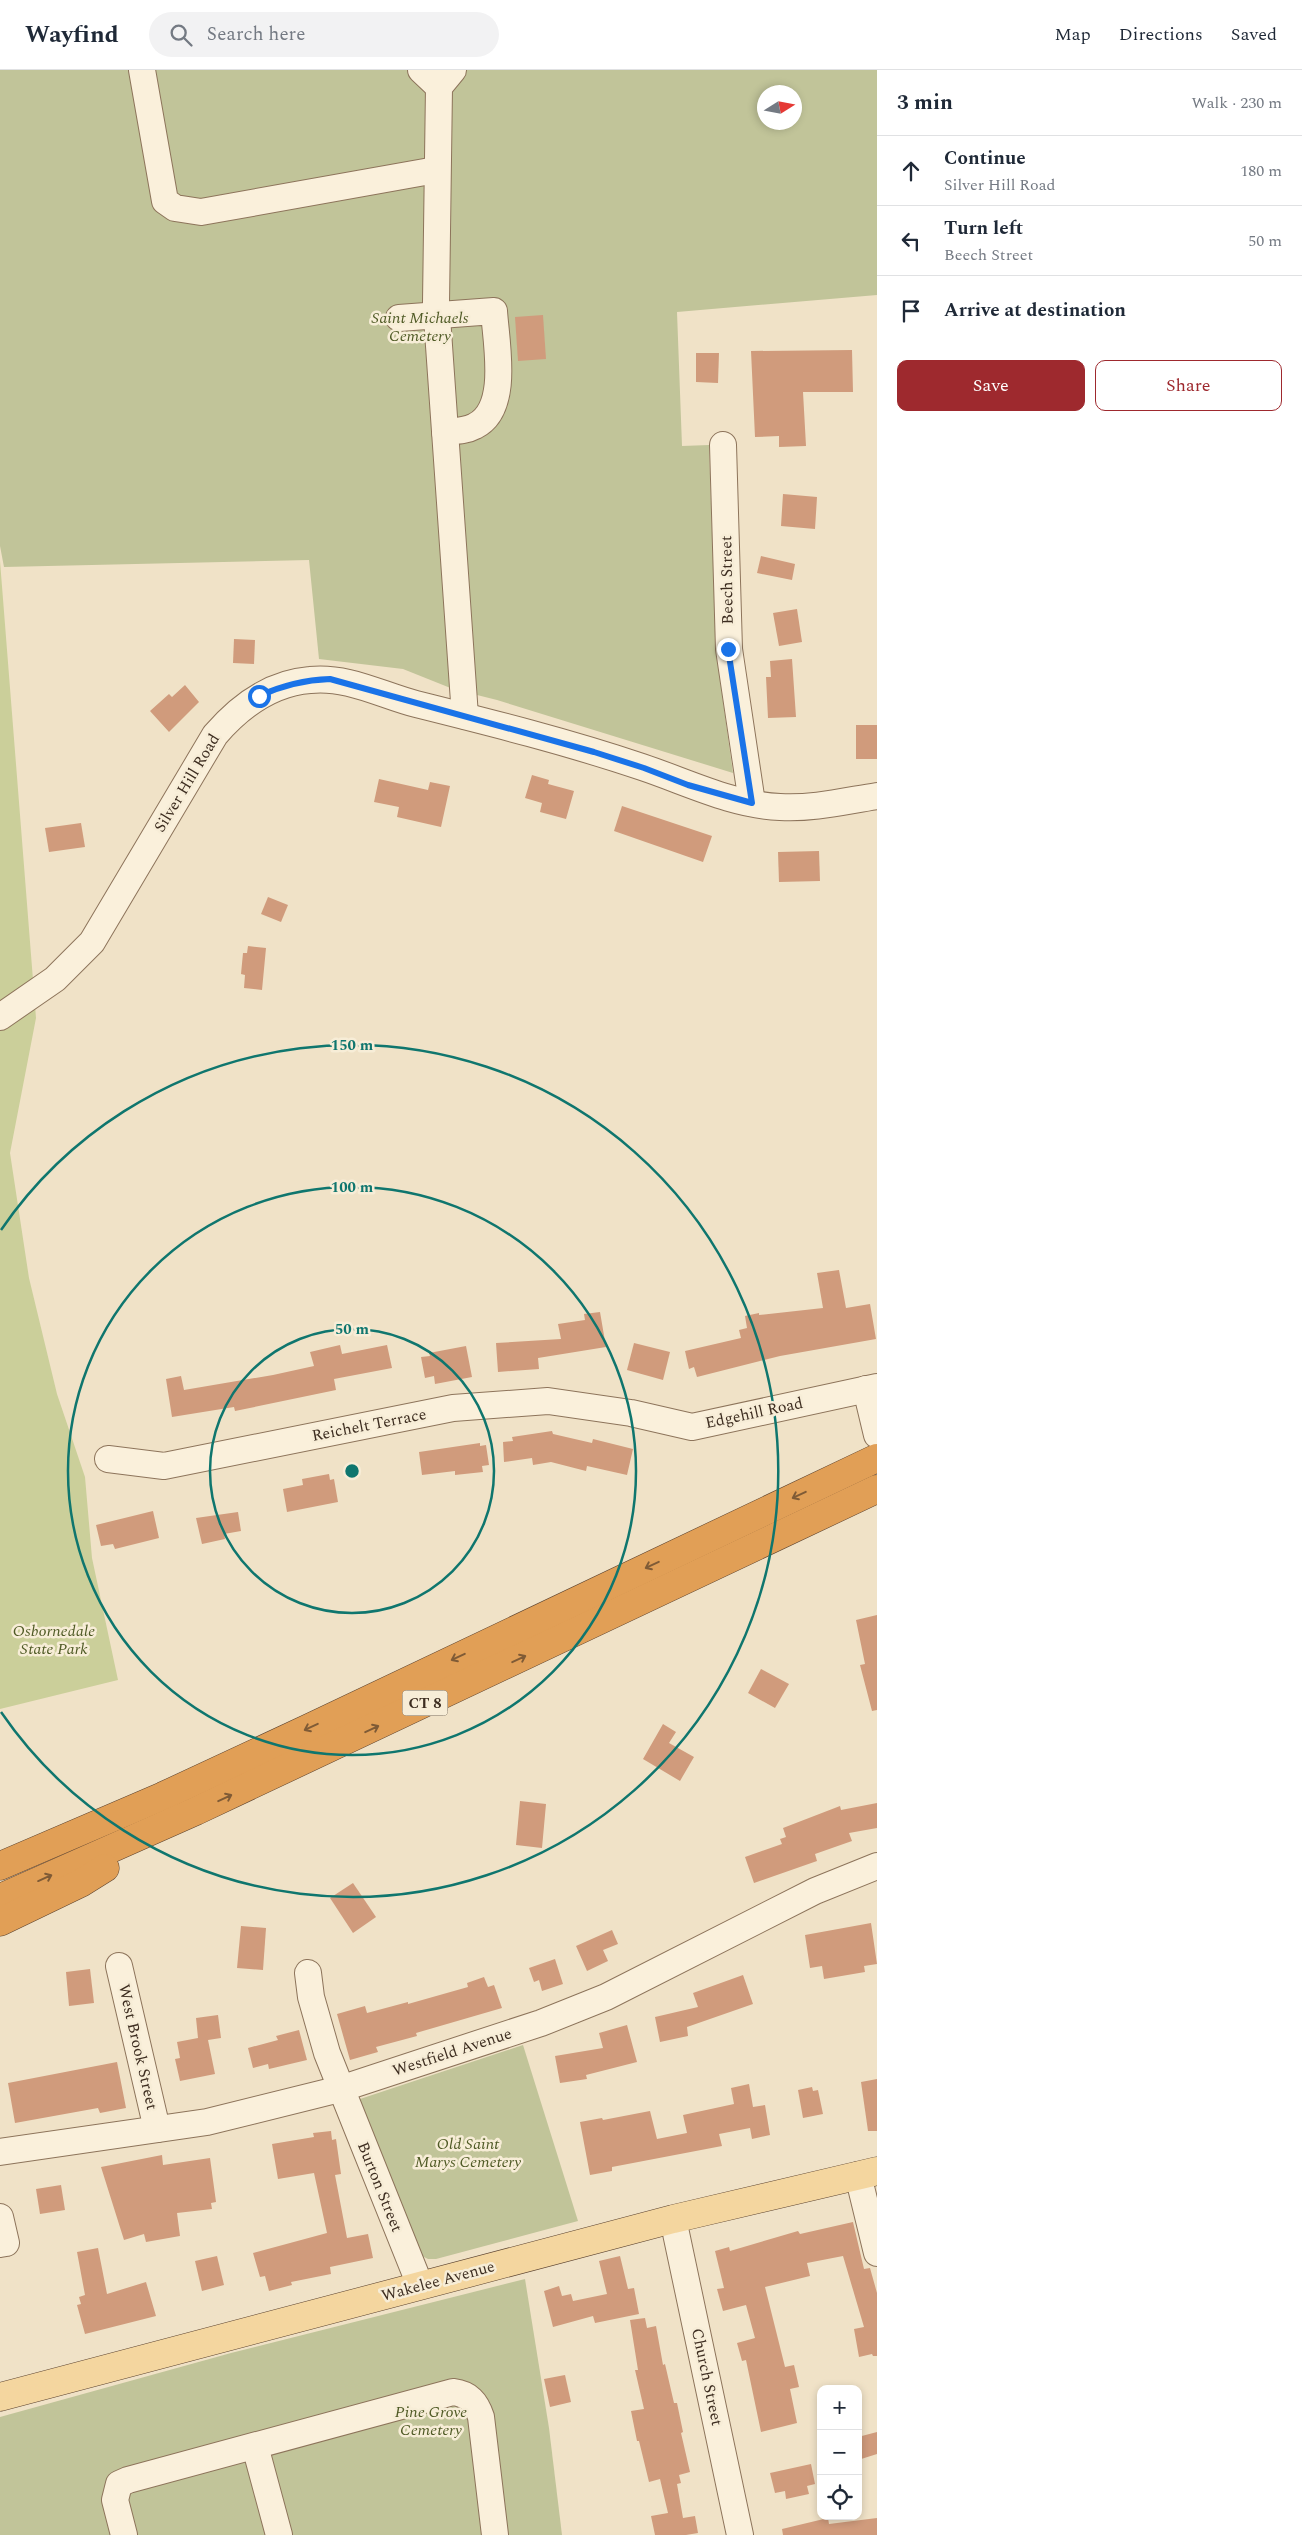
<!DOCTYPE html>
<html lang="en">
<head>
<meta charset="utf-8">
<style>
  body { margin:0; font-family:Spectral,serif; background:#f2f2f3; color:#1f2937 }
  .controls { position:absolute; right:15px; bottom:15px; display:grid; overflow:hidden; border-radius:10px; box-shadow:0 2px 8px #0003 }
  .controls button { width:45px; height:45px; display:grid; place-items:center; padding:0; border:0; border-bottom:1px solid #e0e1e3; background:#fff; color:#1f2937; font:25px sans-serif }
  .compass { position:absolute; left:757px; top:15px; width:45px; height:45px; border-radius:50%; background:#fff; box-shadow:0 2px 8px #0003; rotate:79deg }
  .stop { position:absolute; width:15px; height:15px; margin:-11px; border:4px solid #1a73e8; border-radius:50%; background:#fff }
  .stop.end { background:#1a73e8; border-color:#fff; box-shadow:0 1px 5px #0008 }
  .list { margin:0; padding:0; list-style:none }
  h2 { display:flex; justify-content:space-between; align-items:center; height:65px; margin:0; padding:0 20px; font-size:21px }
  h2 small { font-size:16px; font-weight:400; color:#747a83 }
  .list li { display:grid; grid-template-columns:32px 1fr auto; gap:15px; align-items:center; box-sizing:border-box; height:70px; padding:0 20px; border-top:1px solid #e0e1e3 }
  .list b { display:block; font-size:19px; white-space:nowrap }
  .list p { margin:0; font-size:16px; white-space:nowrap; color:#747a83 }
  .list em { font-size:16px; font-style:normal; color:#747a83 }
  .actions { display:flex; gap:10px; padding:15px 20px }
  .actions a { flex:1; padding:11px 0; border:1px solid #9e292e; border-radius:10px; text-align:center; font-size:18px; color:#9e292e }
  .actions .main { background:#9e292e; color:#fff }
  .icon { flex:none; width:28px; height:28px; fill:none; stroke:currentColor; stroke-width:2; stroke-linecap:round; stroke-linejoin:round }
  .map { position:relative; flex:none; width:877px; height:2465px; overflow:hidden }
  header { display:flex; align-items:center; gap:30px; box-sizing:border-box; height:70px; padding:0 25px; background:#fff; border-bottom:1px solid #e0e1e3 }
  header strong { font-size:24px }
  nav { display:flex; gap:28px; margin-inline-start:auto; font-size:18px }
  .search { width:350px; height:45px; background:#f2f2f3; display:flex; align-items:center; gap:12px; box-sizing:border-box; padding:0 18px; border-radius:28px; color:#747a83; font-size:19px }
  main { display:flex }
  aside { flex:1; background:#fff }
  .map>svg:first-child { display:block }
  .green { fill:#cbcf9a }
  .cemetery { fill:#c1c499; fill-rule:evenodd }
  .building { fill:#d09b7c }
  .lines { fill:none; stroke-linecap:round; stroke-linejoin:round }
  .minor-casing { stroke:#8d745b; stroke-width:28 }
  .major-casing { stroke:#5b422f; stroke-width:29 }
  .highway-casing { stroke:#5b422f; stroke-width:29 }
  .minor { stroke:#faf0db; stroke-width:26 }
  .major { stroke:#f4d69f; stroke-width:28 }
  .highway { stroke:#e19f56; stroke-width:28 }
  .oneway { stroke:#7f5b36 }
  .route { stroke:#1a73e8; stroke-width:6 }
  .ring { fill:none; stroke:#0f766e; stroke-width:2.5 }
  .labels { text-anchor:middle; dominant-baseline:central; stroke-width:5; stroke-linejoin:round; paint-order:stroke }
  .shield { fill:#f7edd7; stroke:#756757; stroke-width:1 }
  .shield-label { font-size:15px; font-weight:bold; fill:#3d2d20 }
  .park-label { font-size:16px; font-style:italic; fill:#4f5a25; stroke:#f7edd7 }
  .street-label { font-size:16px; fill:#3d2d20; stroke:#f7edd7 }
  .centre { fill:#0f766e; stroke:#f7edd7; stroke-width:2.5 }
  .ring-label { font-size:15px; text-anchor:middle; font-weight:bold; fill:#0f766e; stroke:#f7edd7; stroke-width:5; stroke-linejoin:round; paint-order:stroke }
</style>
</head>
<body>
<header>
<strong>Wayfind</strong>
<div class="search"><svg class="icon" aria-label="search" viewBox="0 0 24 24"><circle cx="10" cy="10" r="6"/><path d="M15 15l6 6"/></svg>Search here</div>
<nav><a>Map</a><a>Directions</a><a>Saved</a></nav>
</header>
<main>
<div class="map">
<svg width="877" height="2465" viewBox="0 0 877 2465">
  <rect width="100%" height="100%" fill="#f0e2c7"/>
  <!-- green -->
  <polygon class="green" points="0,491 36,948 10,1083 29,1208 57,1324 85,1407 92,1488 118,1610 0,1639"/>
  <!-- cemetery -->
  <g class="cemetery">
    <path d="M0,0H877V225L677,242L682,376L709,375L716,581L733,703L497,630L453,619L403,599L319,589L309,490L4,497L0,476ZM764,22H794V52H764Z"/>
    <polygon points="523,1975 578,2151 436,2189 428,2189 420,2185 357,2030"/>
    <polygon points="525,2209 549,2358 562,2465 0,2465 0,2347 231,2283"/>
  </g>
  <!-- building -->
  <g class="building">
    <polygon points="543,245 546,289 518,291 515,247"/>
    <polygon points="852,280 853,322 803,322 806,376 779,377 779,366 755,367 751,281"/>
    <polygon points="696,283 719,283 718,313 696,312"/>
    <polygon points="783,424 817,427 815,459 781,456"/>
    <polygon points="761,486 795,494 792,510 757,503"/>
    <polygon points="797,539 802,572 779,576 773,543"/>
    <polygon points="234,569 255,570 254,594 233,593"/>
    <polygon points="792,589 796,647 768,648 766,607 771,607 770,591"/>
    <polygon points="185,615 199,632 169,662 150,641 169,624 172,627"/>
    <rect x="856" y="655" width="21" height="34"/>
    <polygon points="532,705 549,710 548,714 574,721 566,749 540,742 542,733 525,728"/>
    <polygon points="379,709 428,720 430,712 450,716 441,757 397,747 399,737 374,732"/>
    <polygon points="622,736 712,766 703,792 614,761"/>
    <polygon points="81,753 85,777 49,782 45,758"/>
    <polygon points="819,781 820,811 779,812 778,782"/>
    <polygon points="268,827 288,835 281,852 261,844"/>
    <polygon points="248,876 266,878 262,920 244,918 245,905 241,904 243,883 247,883"/>
    <polygon points="839,1200 846,1238 870,1234 876,1269 780,1286 697,1307 694,1297 689,1299 685,1281 741,1268 739,1260 747,1258 745,1246 759,1243 759,1245 823,1238 817,1203"/>
    <polygon points="600,1242 606,1277 538,1288 539,1299 498,1302 496,1273 561,1269 558,1254 585,1250 584,1244"/>
    <polygon points="634,1273 670,1282 663,1310 627,1300"/>
    <polygon points="340,1275 342,1284 387,1275 392,1298 334,1309 336,1320 235,1341 234,1337 172,1347 166,1309 181,1306 184,1320 273,1305 314,1296 310,1282"/>
    <polygon points="466,1276 472,1307 435,1314 434,1306 425,1308 421,1287 430,1286 429,1283"/>
    <polygon points="552,1361 553,1364 592,1373 593,1369 633,1379 627,1405 587,1396 586,1401 551,1392 533,1395 532,1388 504,1392 503,1372 513,1371 512,1367"/>
    <polygon points="480,1373 480,1376 486,1375 489,1395 482,1396 483,1402 455,1405 455,1401 422,1405 419,1382"/>
    <polygon points="329,1404 330,1410 334,1409 338,1432 287,1442 283,1419 303,1415 302,1409"/>
    <polygon points="153,1441 159,1468 115,1479 113,1474 101,1476 96,1455"/>
    <polygon points="238,1442 241,1461 224,1464 225,1469 202,1474 196,1448"/>
    <polygon points="877,1545 877,1640 872,1641 860,1595 865,1594 856,1550"/>
    <polygon points="761,1599 789,1614 775,1638 748,1623"/>
    <polygon points="663,1654 676,1662 669,1673 694,1687 680,1711 643,1689"/>
    <polygon points="520,1731 546,1734 542,1778 516,1775"/>
    <polygon points="877,1733 877,1758 849,1763 852,1771 815,1784 817,1791 754,1813 745,1787 782,1774 780,1769 786,1767 783,1758 840,1736 841,1740"/>
    <polygon points="353,1813 376,1847 353,1863 330,1828"/>
    <polygon points="871,1853 877,1894 864,1896 865,1902 824,1909 822,1896 810,1898 805,1865"/>
    <polygon points="241,1856 266,1858 263,1900 237,1898"/>
    <polygon points="612,1860 618,1874 603,1880 608,1891 587,1901 576,1876"/>
    <polygon points="555,1889 563,1914 542,1921 539,1910 534,1912 529,1898"/>
    <polygon points="90,1899 94,1933 69,1936 66,1902"/>
    <polygon points="743,1905 753,1934 687,1957 688,1966 660,1972 655,1947 698,1937 693,1923"/>
    <polygon points="484,1907 488,1917 494,1915 502,1938 416,1963 417,1966 376,1977 378,1982 350,1990 337,1944 365,1936 367,1943 408,1932 408,1934 468,1917 467,1913"/>
    <polygon points="218,1945 221,1968 208,1970 215,2004 180,2011 175,1989 180,1988 177,1972 198,1968 196,1948"/>
    <polygon points="627,1955 637,1992 586,2005 587,2009 560,2013 555,1986 603,1978 599,1963"/>
    <polygon points="299,1960 307,1990 269,1999 268,1994 253,1998 248,1978 278,1970 276,1966"/>
    <polygon points="117,1992 126,2038 100,2043 98,2038 15,2053 8,2013"/>
    <polygon points="877,2009 877,2061 868,2061 861,2012"/>
    <polygon points="749,2014 753,2037 765,2035 770,2065 752,2069 750,2058 719,2064 722,2076 612,2097 612,2101 590,2105 580,2052 602,2048 603,2050 650,2041 657,2069 687,2063 683,2045 734,2034 731,2018"/>
    <polygon points="812,2017 813,2021 818,2020 823,2044 803,2048 798,2020"/>
    <polygon points="331,2061 332,2070 336,2069 341,2104 335,2105 347,2168 368,2164 373,2188 330,2197 331,2204 291,2212 292,2215 269,2221 265,2206 260,2207 253,2183 327,2163 314,2103 278,2109 272,2074 314,2067 313,2063"/>
    <polygon points="162,2085 163,2095 210,2088 216,2132 211,2133 212,2139 177,2143 180,2166 146,2172 144,2164 124,2170 101,2097"/>
    <polygon points="61,2115 65,2140 40,2144 36,2119"/>
    <polygon points="853,2152 864,2199 870,2198 877,2223 877,2286 873,2286 872,2284 859,2287 854,2259 864,2257 843,2186 807,2193 810,2206 765,2217 785,2297 794,2295 799,2317 790,2319 797,2353 761,2362 746,2290 742,2291 737,2273 755,2268 746,2235 723,2241 717,2219 724,2218 715,2181 729,2177 730,2181 798,2161 800,2164"/>
    <polygon points="98,2178 107,2224 146,2212 156,2246 85,2264 77,2235 81,2234 79,2227 85,2225 77,2182"/>
    <polygon points="217,2186 224,2215 202,2221 195,2191"/>
    <polygon points="620,2186 628,2219 634,2218 639,2244 595,2253 593,2246 553,2257 544,2221 559,2216 562,2226 571,2224 573,2231 607,2224 599,2191"/>
    <polygon points="645,2248 647,2258 656,2256 663,2295 665,2294 674,2333 677,2333 683,2362 681,2363 690,2402 679,2405 681,2413 677,2414 683,2448 695,2446 698,2463 686,2465 655,2465 651,2446 668,2443 660,2409 649,2412 639,2371 637,2371 631,2341 644,2339 635,2300 638,2300 630,2250"/>
    <polygon points="565,2305 571,2332 550,2337 544,2309"/>
    <polygon points="877,2362 877,2384 858,2390 858,2367"/>
    <polygon points="811,2394 815,2414 807,2416 809,2424 786,2429 785,2421 775,2423 770,2403"/>
    <polygon points="828,2448 829,2454 877,2448 877,2465 783,2465 782,2459"/>
  </g>
  <g class="lines">
    <!-- minor casing -->
    <g class="minor-casing">
      <g id="minor">
        <polyline points="142,0 165,131 175,138 201,142 436,100"/>
        <polyline points="421,0 439,17"/>
        <polyline points="453,0 439,17 436,233 465,646"/>
        <path d="M399,248L494,241C496,273 510,339 475,356C466,361 455,361 445,362"/>
        <polyline points="723,375 729,579 752,733"/>
        <path d="M0,947L55,909L92,872L215,665C240,636 271,613 310,610C348,606 381,625 416,634C492,653 568,672 642,697C687,712 732,735 780,737C812,739 845,731 877,726"/>
        <polyline points="866,1319 877,1365"/>
        <polyline points="108,1389 164,1396 453,1338 548,1331 631,1343 692,1357 877,1317"/>
        <polyline points="119,1896 157,2059"/>
        <polyline points="308,1903 311,1927 327,1983 420,2215"/>
        <polyline points="0,2082 207,2052 340,2019 541,1953 606,1927 815,1821 877,1796"/>
        <polyline points="858,2105 877,2183"/>
        <polyline points="0,2147 6,2173 0,2174"/>
        <polyline points="673,2149 740,2465"/>
        <polyline points="255,2376 279,2465"/>
        <path d="M124,2465L115,2430L119,2414L128,2410L453,2322C469,2324 476,2332 481,2347L495,2465"/>
      </g>
    </g>
    <!-- major casing -->
    <g class="major-casing">
      <polyline id="major" points="0,2327 673,2149 877,2101"/>
    </g>
    <!-- highway casing -->
    <g class="highway-casing">
      <g id="highway">
        <polyline points="0,1796 163,1726 309,1658 877,1388"/>
        <polyline points="0,1828 196,1741 877,1419"/>
        <polyline points="0,1852 81,1813 105,1798"/>
      </g>
    </g>
    <!-- minor -->
    <use href="#minor" class="minor"/>
    <!-- major -->
    <use href="#major" class="major"/>
    <!-- highway -->
    <use href="#highway" class="highway"/>
  </g>
  <!-- one-way arrows -->
  <defs><path id="oneway-shaft" d="M-6 0H5M1.5-3L5.5 0L1.5 3" fill="none" stroke-width="1.6" stroke-linecap="round" stroke-linejoin="round" transform="scale(1.25)"/></defs>
  <g class="oneway">
    <use href="#oneway-shaft" transform="translate(799 1425) rotate(155)"/>
    <use href="#oneway-shaft" transform="translate(652 1495) rotate(155)"/>
    <use href="#oneway-shaft" transform="translate(458 1587) rotate(155)"/>
    <use href="#oneway-shaft" transform="translate(519 1589) rotate(-25)"/>
    <use href="#oneway-shaft" transform="translate(311 1657) rotate(155)"/>
    <use href="#oneway-shaft" transform="translate(372 1659) rotate(-25)"/>
    <use href="#oneway-shaft" transform="translate(225 1728) rotate(-25)"/>
    <use href="#oneway-shaft" transform="translate(45 1808) rotate(-24)"/>
  </g>
  <g class="lines">
    <!-- route -->
    <path class="route" d="M259,626C283,615 304,610 330,609L594,682L644,698L688,715L752,733L728,579"/>
  </g>
  <!-- distance rings -->
  <g class="ring">
    <circle cx="352" cy="1401" r="142"/>
    <circle cx="352" cy="1401" r="284"/>
    <path d="M1 1160A426 426 0 1 1 1 1642"/>
  </g>
  <g class="labels">
    <!-- shield labels -->
    <rect class="shield" x="402.5" y="1620.5" width="45" height="25" rx="4"/>
    <g class="shield-label">
      <text x="425" y="1633">CT 8</text>
    </g>
    <!-- park labels -->
    <g class="park-label">
      <text x="420" y="248">Saint Michaels<tspan x="420" dy="18">Cemetery</tspan></text>
      <text x="54" y="1561">Osbornedale<tspan x="54" dy="18">State Park</tspan></text>
      <text x="468" y="2074">Old Saint<tspan x="468" dy="18">Marys Cemetery</tspan></text>
      <text x="431" y="2342">Pine Grove<tspan x="431" dy="18">Cemetery</tspan></text>
    </g>
    <!-- street labels -->
    <g class="street-label">
      <text transform="translate(727 510) rotate(-91)">Beech Street</text>
      <text transform="translate(187 713) rotate(-59)">Silver Hill Road</text>
      <text transform="translate(754 1343) rotate(-12)">Edgehill Road</text>
      <text transform="translate(369 1355) rotate(-11)">Reichelt Terrace</text>
      <text transform="translate(138 1977) rotate(77)">West Brook Street</text>
      <text transform="translate(452 1982) rotate(-18)">Westfield Avenue</text>
      <text transform="translate(380 2117) rotate(68)">Burton Street</text>
      <text transform="translate(438 2211) rotate(-15)">Wakelee Avenue</text>
      <text transform="translate(707 2307) rotate(78)">Church Street</text>
    </g>
  </g>
  <circle cx="352" cy="1401" r="8" class="centre"/>
  <g class="ring-label">
    <text x="352" y="980">150 m</text>
    <text x="352" y="1122">100 m</text>
    <text x="352" y="1264">50 m</text>
  </g>
</svg>
<div class="controls">
<button>+</button>
<button>−</button>
<button><svg class="icon" aria-label="locate" viewBox="0 0 24 24"><circle cx="12" cy="12" r="6"/><path d="M12 2v4M12 18v4M2 12h4M18 12h4"/></svg></button>
</div>
<svg class="compass" viewBox="-18 -18 36 36"><path d="M0-13l5 13h-10z" fill="#e53935"/><path d="M0 13l5-13h-10z" fill="#747a83"/></svg>
<div class="stop" style="left:259px;top:626px"></div>
<div class="stop end" style="left:728px;top:579px"></div>
</div>
<aside>
<h2>3 min<small>Walk · 230 m</small></h2>
<ul class="list">
<li><svg class="icon" aria-label="ahead" viewBox="0 0 24 24"><path d="M12 20V5M6 11l6-6 6 6"/></svg><div><b>Continue</b><p>Silver Hill Road</p></div><em>180 m</em></li>
<li><svg class="icon" aria-label="left" viewBox="0 0 24 24"><path d="M17 20v-9H6M10 6l-5 5 5 5"/></svg><div><b>Turn left</b><p>Beech Street</p></div><em>50 m</em></li>
<li><svg class="icon" aria-label="arrive" viewBox="0 0 24 24"><path d="M6 21V4h12l-3 4 3 4H6"/></svg><div><b>Arrive at destination</b></div></li>
</ul>
<div class="actions"><a class="main">Save</a><a>Share</a></div>
</aside>
</main>
</body>
</html>
